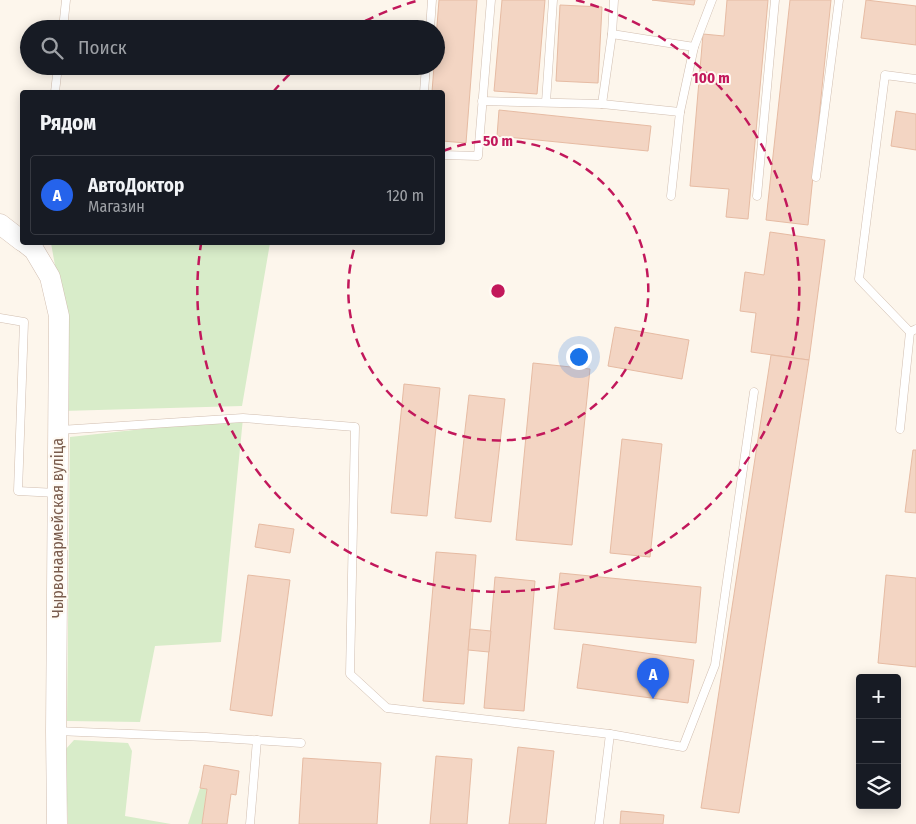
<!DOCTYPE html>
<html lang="ru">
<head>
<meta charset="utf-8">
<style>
  body { margin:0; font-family:"Fira Sans Condensed",sans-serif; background:#242831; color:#f1f3f6 }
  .controls { position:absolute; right:15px; bottom:15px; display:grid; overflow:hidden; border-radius:5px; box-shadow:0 2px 12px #0003 }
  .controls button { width:45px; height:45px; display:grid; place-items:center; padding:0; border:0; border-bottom:1px solid #363941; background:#171b24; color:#f1f3f6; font:25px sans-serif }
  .you { position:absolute; left:578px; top:356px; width:18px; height:18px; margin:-12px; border:4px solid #fff; border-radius:50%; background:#1a73e8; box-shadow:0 0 0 8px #1a73e833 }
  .badge { display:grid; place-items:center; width:32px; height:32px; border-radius:50%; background:#2563eb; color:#fff; font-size:16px; font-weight:700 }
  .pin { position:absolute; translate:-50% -41px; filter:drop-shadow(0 1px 2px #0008) }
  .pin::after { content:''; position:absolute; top:26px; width:18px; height:15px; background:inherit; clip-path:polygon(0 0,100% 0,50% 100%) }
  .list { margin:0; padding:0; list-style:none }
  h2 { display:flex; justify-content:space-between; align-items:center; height:65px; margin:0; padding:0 20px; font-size:21px }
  h2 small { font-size:16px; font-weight:400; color:#9ea1a6 }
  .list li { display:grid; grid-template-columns:32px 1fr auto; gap:15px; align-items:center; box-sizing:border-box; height:80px; margin:0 10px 10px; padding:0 10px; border:1px solid #363941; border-radius:5px }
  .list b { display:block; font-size:19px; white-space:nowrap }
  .list p { margin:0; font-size:16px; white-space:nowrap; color:#9ea1a6 }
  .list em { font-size:16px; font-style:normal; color:#9ea1a6 }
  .icon { flex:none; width:28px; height:28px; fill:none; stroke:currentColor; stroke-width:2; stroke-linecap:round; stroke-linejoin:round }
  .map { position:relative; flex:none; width:916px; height:824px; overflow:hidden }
  .search { position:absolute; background:#171b24; box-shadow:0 2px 12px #0003; left:20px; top:20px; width:425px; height:55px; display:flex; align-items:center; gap:12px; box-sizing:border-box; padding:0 18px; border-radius:28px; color:#9ea1a6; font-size:19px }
  .panel { position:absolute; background:#171b24; box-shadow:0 2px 12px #0003; left:20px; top:90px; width:425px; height:155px; border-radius:5px }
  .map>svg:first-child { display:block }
  .green { fill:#d8ecc9 }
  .building { fill:#f3d5c3; stroke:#e6bba3 }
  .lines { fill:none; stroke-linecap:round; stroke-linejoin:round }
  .service-casing { stroke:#d1beb0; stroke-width:9 }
  .tertiary-casing { stroke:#d1beb0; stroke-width:21 }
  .service { stroke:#fff; stroke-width:8 }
  .tertiary { stroke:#fff; stroke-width:20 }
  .ring { fill:none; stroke:#c2185b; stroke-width:2.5; stroke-dasharray:9 6 }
  .labels { text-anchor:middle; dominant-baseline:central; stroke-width:4; stroke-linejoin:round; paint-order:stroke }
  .street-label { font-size:16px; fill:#7a5c4d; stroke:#fffaf3 }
  .centre { fill:#c2185b; stroke:#fffaf3; stroke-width:2.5 }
  .ring-label { font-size:15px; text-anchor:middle; font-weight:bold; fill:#c2185b; stroke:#fffaf3; stroke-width:4; stroke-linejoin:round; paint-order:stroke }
</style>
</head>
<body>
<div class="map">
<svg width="916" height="824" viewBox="0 0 916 824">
  <rect width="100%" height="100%" fill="#fdf6ec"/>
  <!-- green -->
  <g class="green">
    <polygon points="51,243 270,243 242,406 62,411 64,316"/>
    <polygon points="243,418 221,642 155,646 140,722 67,721 70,437"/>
    <polygon points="74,740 128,743 132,751 125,816 171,824 68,824 65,750"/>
    <polygon points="200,788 207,789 202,824 188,824"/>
  </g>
  <!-- building -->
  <g class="building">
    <polygon points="439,0 477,0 466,143 442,141 442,92 432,92 434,66 436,66 436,38"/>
    <polygon points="502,0 545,0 537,94 494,91"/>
    <polygon points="652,0 695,0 694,5"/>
    <polygon points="727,0 768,0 748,219 726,217 729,189 690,186 703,34 724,36"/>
    <polygon points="790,0 831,0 808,225 766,220"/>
    <polygon points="866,0 916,6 916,45 861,38"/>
    <polygon points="560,5 602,7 598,83 556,81"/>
    <polygon points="499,110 651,126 648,151 497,136"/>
    <polygon points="896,111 916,114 916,150 891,146"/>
    <polygon points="770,232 825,240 809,360 751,352 756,313 740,311 745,272 764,275"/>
    <polygon points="615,327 689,340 682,379 608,366"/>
    <polygon points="771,355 809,360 739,813 701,808"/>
    <polygon points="533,363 590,369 572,545 516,540"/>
    <polygon points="404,384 440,388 427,516 391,513"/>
    <polygon points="469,395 505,399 491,522 455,518"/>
    <polygon points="622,439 662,444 650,557 610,553"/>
    <polygon points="913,450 916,450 916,513 905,512"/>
    <polygon points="259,524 294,529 290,553 255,547"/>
    <polygon points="436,552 476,555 464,704 423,701"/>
    <polygon points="560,573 701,587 696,643 554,629"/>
    <polygon points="248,575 290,580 272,716 230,710"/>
    <polygon points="886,575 916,578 916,667 878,663"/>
    <polygon points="495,577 535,581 524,711 484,708"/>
    <polygon points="470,629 491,631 489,652 468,650"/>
    <polygon points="583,644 694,660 688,703 577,688"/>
    <polygon points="518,747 554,751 546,824 509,824"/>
    <polygon points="436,756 472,759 467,824 430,824"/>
    <polygon points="303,758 381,763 377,824 299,824"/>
    <polygon points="204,765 239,771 236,795 231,794 227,824 202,824 207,789 200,788"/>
    <polygon points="621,811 664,815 663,824 620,824"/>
  </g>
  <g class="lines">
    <!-- service casing -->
    <g class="service-casing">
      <g id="service">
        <polyline points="614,0 612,34 694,47"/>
        <polyline points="63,29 66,0"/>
        <polyline points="430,29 432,0"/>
        <polyline points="916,79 885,75 859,279 910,332 916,329"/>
        <polyline points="55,92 58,66"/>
        <polyline points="424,92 426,66"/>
        <polyline points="482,101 602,104 680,112"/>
        <polyline points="546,102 553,0"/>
        <polyline points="602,104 612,34"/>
        <polyline points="442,155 478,156 491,0"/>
        <polyline points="816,177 839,0"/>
        <polyline points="671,196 680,112 694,47 712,0"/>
        <polyline points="757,196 775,0"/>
        <polyline points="0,318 24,322 18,491 57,493"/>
        <polyline points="900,429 910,332"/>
        <polyline points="60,430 243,418 355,427 350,674 387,708 610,734 683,747 715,665 754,392"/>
        <polyline points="56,731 206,737 301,743"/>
        <polyline points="250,824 257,740"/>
        <polyline points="599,824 610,734"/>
      </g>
    </g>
    <!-- tertiary casing -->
    <g class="tertiary-casing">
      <g id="tertiary">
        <polyline points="0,224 22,241"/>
        <polyline points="24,242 34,250 50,277 59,316 56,731 57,824"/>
      </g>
    </g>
    <!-- service -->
    <use href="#service" class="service"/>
    <!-- tertiary -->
    <use href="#tertiary" class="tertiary"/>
  </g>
  <!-- distance rings -->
  <g class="ring">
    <path d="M443 151A150 150 0 1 1 356 243"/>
    <path d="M273 92A301 301 0 0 1 297 67M352 28A301 301 0 0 1 420 0M576 0A301 301 0 1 1 201 244"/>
  </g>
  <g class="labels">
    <!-- street labels -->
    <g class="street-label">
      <text transform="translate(57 528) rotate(-90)">Чырвонаармейская вуліца</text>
    </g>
  </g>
  <circle cx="498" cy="291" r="8" class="centre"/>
  <g class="ring-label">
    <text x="711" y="83">100 m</text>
    <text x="498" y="146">50 m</text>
  </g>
</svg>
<div class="controls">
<button>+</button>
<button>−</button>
<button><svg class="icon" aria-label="layers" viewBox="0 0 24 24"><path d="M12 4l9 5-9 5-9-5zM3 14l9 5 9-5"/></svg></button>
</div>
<div class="you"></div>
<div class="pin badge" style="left:653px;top:699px">A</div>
<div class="search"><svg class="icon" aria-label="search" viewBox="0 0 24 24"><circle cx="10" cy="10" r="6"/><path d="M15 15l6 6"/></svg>Поиск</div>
<section class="panel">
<h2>Рядом<small></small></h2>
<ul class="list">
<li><span class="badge">A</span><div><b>АвтоДоктор</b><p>Магазин</p></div><em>120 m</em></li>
</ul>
</section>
</div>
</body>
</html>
